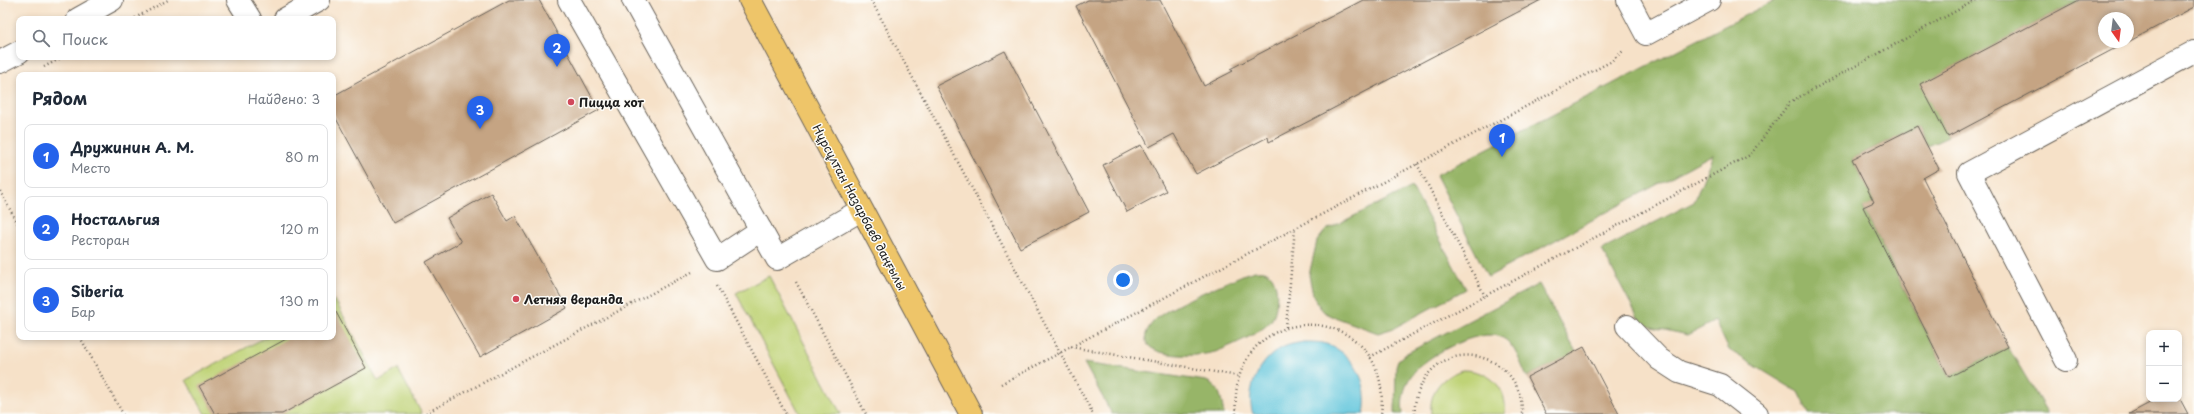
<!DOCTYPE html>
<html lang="ru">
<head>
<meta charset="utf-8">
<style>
  body { margin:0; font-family:"Playpen Sans",sans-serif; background:#f6f6f7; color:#1f2937 }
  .controls { position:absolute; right:12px; bottom:12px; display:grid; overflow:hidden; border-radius:8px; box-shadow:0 2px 6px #0003 }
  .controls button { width:36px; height:36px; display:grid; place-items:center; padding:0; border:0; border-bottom:1px solid #e0e1e3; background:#fff; color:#1f2937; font:20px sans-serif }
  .compass { position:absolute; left:2098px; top:12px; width:36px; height:36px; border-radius:50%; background:#fff; box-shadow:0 2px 6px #0003; rotate:166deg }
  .you { position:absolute; left:1123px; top:280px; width:14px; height:14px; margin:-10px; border:3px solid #fff; border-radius:50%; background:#1a73e8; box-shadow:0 0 0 6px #1a73e833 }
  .badge { display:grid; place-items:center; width:26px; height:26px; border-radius:50%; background:#2563eb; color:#fff; font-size:13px; font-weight:700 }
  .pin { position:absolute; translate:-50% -33px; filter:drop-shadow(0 1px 2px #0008) }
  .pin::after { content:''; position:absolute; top:21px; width:14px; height:12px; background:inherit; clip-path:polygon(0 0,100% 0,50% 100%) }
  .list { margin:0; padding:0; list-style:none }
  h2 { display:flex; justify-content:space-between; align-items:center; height:52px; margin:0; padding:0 16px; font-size:17px }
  h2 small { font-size:13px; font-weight:400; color:#747a83 }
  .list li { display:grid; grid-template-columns:26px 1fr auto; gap:12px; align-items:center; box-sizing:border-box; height:64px; margin:0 8px 8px; padding:0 8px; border:1px solid #e0e1e3; border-radius:8px }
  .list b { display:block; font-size:15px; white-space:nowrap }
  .list p { margin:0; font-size:13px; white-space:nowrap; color:#747a83 }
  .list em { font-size:13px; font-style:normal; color:#747a83 }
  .icon { flex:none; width:22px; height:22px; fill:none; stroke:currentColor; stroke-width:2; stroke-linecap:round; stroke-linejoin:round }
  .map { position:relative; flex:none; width:2194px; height:414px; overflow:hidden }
  .search { position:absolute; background:#fff; box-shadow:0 2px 6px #0003; left:16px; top:16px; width:320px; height:44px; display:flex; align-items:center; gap:10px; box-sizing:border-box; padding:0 14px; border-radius:8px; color:#747a83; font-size:15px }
  .panel { position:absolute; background:#fff; box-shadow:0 2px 6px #0003; left:16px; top:72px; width:320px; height:268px; border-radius:8px }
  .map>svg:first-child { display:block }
  .green { fill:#bfd377; stroke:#6e784a }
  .forest { fill:#97b568; stroke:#5a6842 }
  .water { fill:#5fc5dc; stroke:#3e707c }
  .building { fill:#c5a483 }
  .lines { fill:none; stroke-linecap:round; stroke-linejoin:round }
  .minor-casing { stroke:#686158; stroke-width:24 }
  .major-casing { stroke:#686158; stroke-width:24 }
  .path { stroke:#686158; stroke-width:2.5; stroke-dasharray:1 3; stroke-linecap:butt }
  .minor { stroke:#fff; stroke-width:22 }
  .major { stroke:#eec569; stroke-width:22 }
  .poi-dot { fill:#d1495b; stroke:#fdfcf7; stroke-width:1.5 }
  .labels { text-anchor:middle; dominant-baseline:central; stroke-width:3; stroke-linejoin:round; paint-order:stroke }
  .poi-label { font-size:12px; font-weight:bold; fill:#1c1c1c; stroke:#fdfcf7; text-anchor:start }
  .street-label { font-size:12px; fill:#1c1c1c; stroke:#fdfcf7 }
</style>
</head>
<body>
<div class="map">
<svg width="2194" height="414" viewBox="0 0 2194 414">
  <rect width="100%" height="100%" fill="#fdfcf7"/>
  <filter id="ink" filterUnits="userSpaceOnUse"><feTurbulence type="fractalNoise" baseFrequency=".025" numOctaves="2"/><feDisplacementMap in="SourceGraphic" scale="8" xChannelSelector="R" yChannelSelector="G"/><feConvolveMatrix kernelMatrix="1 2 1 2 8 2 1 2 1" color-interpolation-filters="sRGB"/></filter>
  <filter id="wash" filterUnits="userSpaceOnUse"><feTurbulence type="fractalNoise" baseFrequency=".012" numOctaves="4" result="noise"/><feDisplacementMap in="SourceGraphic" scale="16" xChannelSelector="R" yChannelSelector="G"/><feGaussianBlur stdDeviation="0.9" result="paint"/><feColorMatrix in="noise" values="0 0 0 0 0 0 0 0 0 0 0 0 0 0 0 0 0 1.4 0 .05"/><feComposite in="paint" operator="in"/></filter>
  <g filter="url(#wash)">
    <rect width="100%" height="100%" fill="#f6e1c8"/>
    <!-- green -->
    <g class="green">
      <polygon points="769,276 841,414 800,414 736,293"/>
      <polygon points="335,300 378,381 398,369 422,414 205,414 186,380 266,337 333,337 333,301"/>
      <path d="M1462,370C1488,370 1508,386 1505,414H1431C1429,391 1441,377 1462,370Z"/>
    </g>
    <!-- forest -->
    <g class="forest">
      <polygon points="1775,0 2079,0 1921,84 1948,137 1928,146 1917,126 1852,159 1874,202 1863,208 1949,377 2008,347 2048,414 1809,414 1798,392 1729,350 1715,321 1688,335 1642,325 1602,250 1694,202 1713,154 1488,277 1436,175"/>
      <polygon points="1412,187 1466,289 1394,328 1378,333 1332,316 1324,312 1319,306 1313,295 1309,275 1317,241 1326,230"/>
      <path d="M1255,271C1258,271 1264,270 1267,272C1280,278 1279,312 1270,322C1261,333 1232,345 1218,351C1197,359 1120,359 1154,321C1166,307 1225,283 1245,274Z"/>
      <path d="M1539,284L1576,352L1527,377C1521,365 1515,343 1501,337C1479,327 1423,357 1411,376C1404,387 1401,401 1403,414H1395L1396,366L1398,360L1405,354Z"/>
      <path d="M1084,363L1206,381C1222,387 1221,400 1224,414H1112Z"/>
    </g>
    <!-- water -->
    <path class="water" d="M1304,342C1310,342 1317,342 1323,343C1355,352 1370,384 1364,414H1253C1244,389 1261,356 1286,346C1291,344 1298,343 1304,342Z"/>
    <g id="blocks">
      <!-- building -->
      <g class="building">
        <polygon points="509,0 539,0 599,110 393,223 333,113 333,96"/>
        <polygon points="1088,0 1160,0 1204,86 1233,71 1230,69 1363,0 1541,0 1269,142 1268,137 1196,174 1174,134 1149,147 1076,6"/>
        <polygon points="2079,0 2194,0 2194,7 2128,42 2128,18 2104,18 2104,42 2127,42 1948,137 1920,84"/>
        <polygon points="1005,51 1089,212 1020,248 936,86"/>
        <polygon points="1917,126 1939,169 1923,178 2008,347 1949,377 1863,207 1874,202 1852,159"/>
        <polygon points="1141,145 1166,191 1127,212 1103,165"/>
        <polygon points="491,193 507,221 515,216 567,308 480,357 426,262 461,242 447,218"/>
        <polygon points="336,312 366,368 282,414 215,414 199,386 290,337 333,337 333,313"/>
        <polygon points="1584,347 1619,414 1546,414 1527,377"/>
        <polygon points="2157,399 2180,399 2188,414 2129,414"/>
      </g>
    </g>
  </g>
  <g filter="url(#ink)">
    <use href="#blocks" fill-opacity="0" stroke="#686158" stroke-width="1"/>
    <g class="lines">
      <!-- minor casing -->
      <g class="minor-casing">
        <g id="minor">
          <polyline points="238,0 250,19"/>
          <polyline points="569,0 717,259 761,230"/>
          <polyline points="633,0 777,259 861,210"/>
          <polyline points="1628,0 1646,34 1709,0"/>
          <polyline points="78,19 112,0"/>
          <polyline points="285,19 319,0"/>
          <polyline points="0,62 19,52"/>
          <polyline points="1627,326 1659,359 1679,372 1720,385 1757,414"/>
          <polyline points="2066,360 1969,173 2194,52"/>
        </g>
      </g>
      <!-- major casing -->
      <g class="major-casing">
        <polyline id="major" points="750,0 971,414"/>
      </g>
      <!-- path -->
      <g class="path">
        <polyline points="871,0 1093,414"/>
        <polyline points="135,18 168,0"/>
        <polyline points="44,67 63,57"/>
        <polyline points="1417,164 1485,296"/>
        <polyline points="0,191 19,226"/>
        <polyline points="796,282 866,414"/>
        <polyline points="717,286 786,414"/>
        <polyline points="1286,327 1295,228"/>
        <polyline points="80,337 123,414"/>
        <polyline points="1071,347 1238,376"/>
        <polyline points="1370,357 1750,155 1790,102 1976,0"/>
        <polyline points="1001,384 1610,62 1623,51"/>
        <polyline points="426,413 692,272"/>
        <path d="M1236,414C1226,293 1395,297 1381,414"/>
        <path d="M1415,414C1414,406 1416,397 1419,390C1442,332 1524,352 1522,414"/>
      </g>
      <!-- minor -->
      <use href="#minor" class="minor"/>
      <!-- major -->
      <use href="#major" class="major"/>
    </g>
  </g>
  <!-- markers -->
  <g class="poi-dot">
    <circle cx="571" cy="102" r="4"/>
    <circle cx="516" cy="299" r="4"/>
  </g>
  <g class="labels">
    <!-- poi labels -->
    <g class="poi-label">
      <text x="579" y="102">Пицца хот</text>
      <text x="524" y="299">Летняя веранда</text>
    </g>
    <!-- street labels -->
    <g class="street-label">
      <text transform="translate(860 207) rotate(62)">Нұрсұлтан Назарбаев даңғылы</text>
    </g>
  </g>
</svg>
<div class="controls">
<button>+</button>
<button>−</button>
</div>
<svg class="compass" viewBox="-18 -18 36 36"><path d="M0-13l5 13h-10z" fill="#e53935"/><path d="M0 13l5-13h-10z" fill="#747a83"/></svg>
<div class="you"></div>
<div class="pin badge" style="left:1502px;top:157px">1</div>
<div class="pin badge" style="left:557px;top:67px">2</div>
<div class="pin badge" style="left:480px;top:129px">3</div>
<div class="search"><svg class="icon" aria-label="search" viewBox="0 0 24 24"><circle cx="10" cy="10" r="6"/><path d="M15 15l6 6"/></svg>Поиск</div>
<section class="panel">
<h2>Рядом<small>Найдено: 3</small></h2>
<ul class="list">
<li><span class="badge">1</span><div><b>Дружинин А. М.</b><p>Место</p></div><em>80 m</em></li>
<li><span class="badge">2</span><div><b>Ностальгия</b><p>Ресторан</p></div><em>120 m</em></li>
<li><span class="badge">3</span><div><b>Siberia</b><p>Бар</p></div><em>130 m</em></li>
</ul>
</section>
</div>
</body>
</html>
